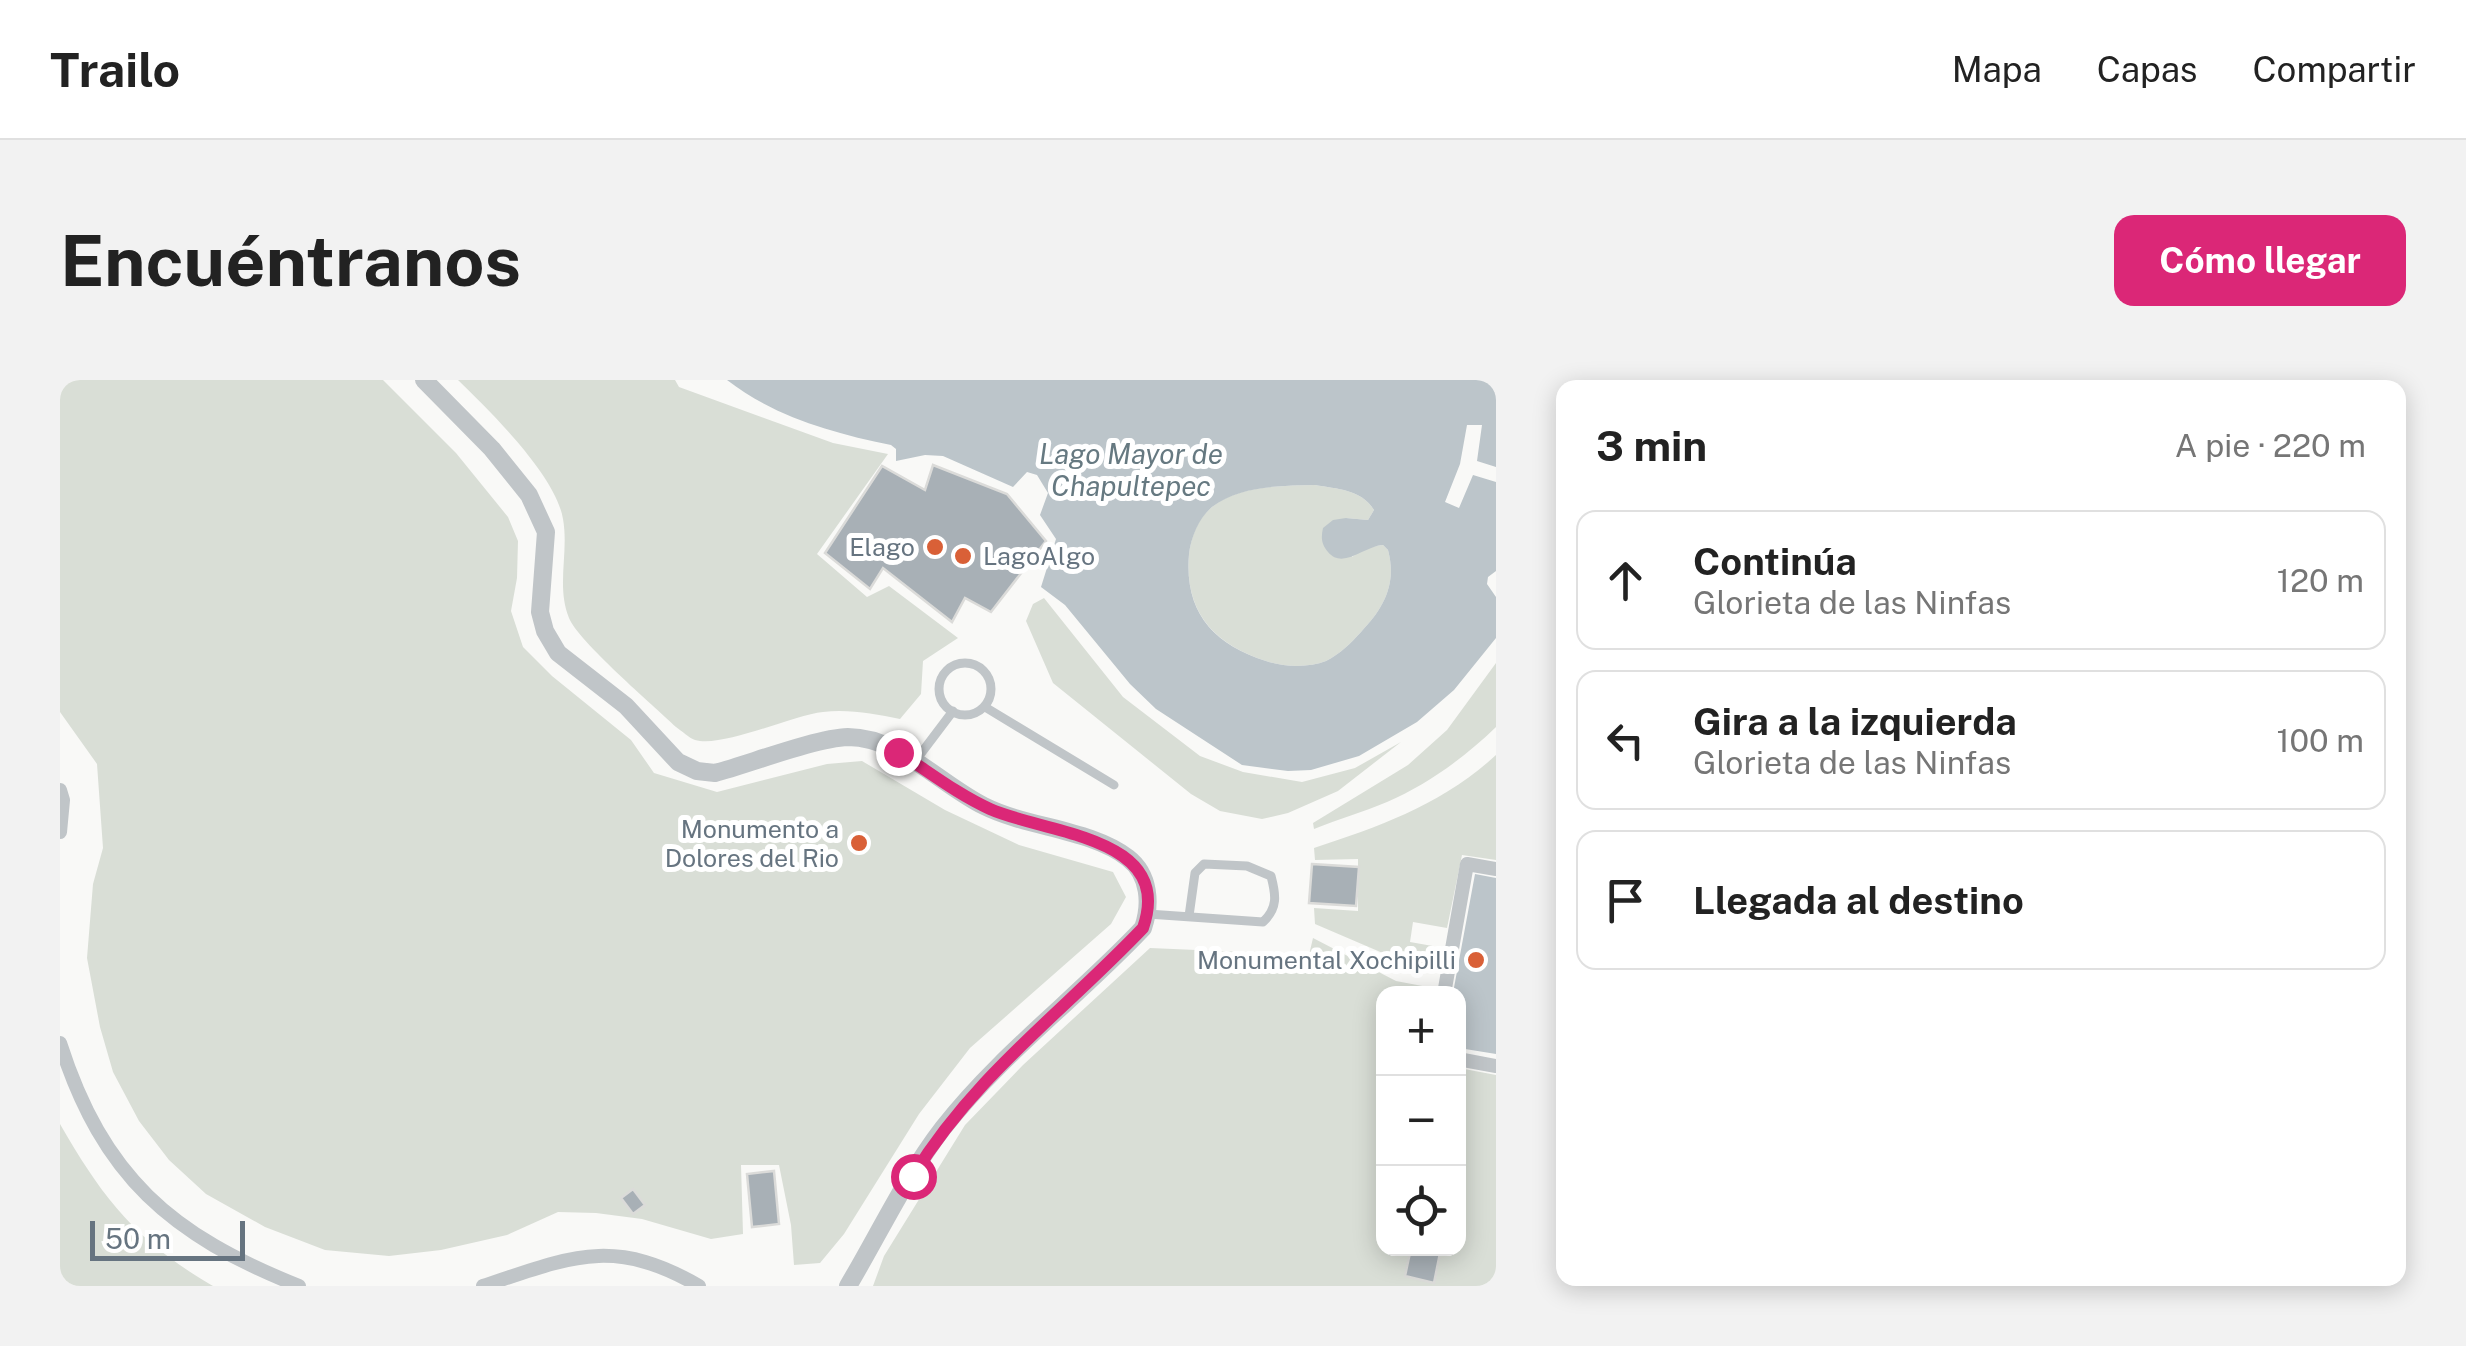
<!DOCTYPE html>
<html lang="es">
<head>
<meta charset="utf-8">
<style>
  body { margin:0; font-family:"Public Sans",sans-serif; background:#f2f2f2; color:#222 }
  .controls { position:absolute; right:30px; bottom:30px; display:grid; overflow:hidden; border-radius:20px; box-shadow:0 5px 25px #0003 }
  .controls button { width:90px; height:90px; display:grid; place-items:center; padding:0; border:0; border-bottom:2px solid #e0e0e0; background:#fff; color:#222; font:50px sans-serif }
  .scale { position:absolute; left:30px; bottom:25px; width:155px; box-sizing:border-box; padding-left:10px; border:5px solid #667480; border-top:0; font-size:28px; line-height:35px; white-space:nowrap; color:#667480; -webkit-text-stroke:8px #fff; paint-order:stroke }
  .stop { position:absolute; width:30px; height:30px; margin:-22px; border:8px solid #db2777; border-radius:50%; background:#fff }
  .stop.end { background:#db2777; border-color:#fff; box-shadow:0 2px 10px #0008 }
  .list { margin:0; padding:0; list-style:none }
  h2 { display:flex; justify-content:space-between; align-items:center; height:130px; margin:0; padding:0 40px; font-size:42px }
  h2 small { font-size:32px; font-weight:400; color:#767676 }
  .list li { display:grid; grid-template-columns:65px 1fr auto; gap:30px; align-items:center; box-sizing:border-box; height:140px; margin:0 20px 20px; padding:0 20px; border:2px solid #e0e0e0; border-radius:20px }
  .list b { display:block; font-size:38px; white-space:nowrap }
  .list p { margin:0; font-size:32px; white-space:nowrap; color:#767676 }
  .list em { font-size:32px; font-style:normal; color:#767676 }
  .icon { flex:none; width:55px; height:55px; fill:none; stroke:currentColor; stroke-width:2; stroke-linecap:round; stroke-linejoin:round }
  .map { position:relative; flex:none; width:1436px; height:906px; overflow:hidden; border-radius:20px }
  header { display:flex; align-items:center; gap:60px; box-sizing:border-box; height:140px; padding:0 50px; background:#fff; border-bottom:2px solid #e0e0e0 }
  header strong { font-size:48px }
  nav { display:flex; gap:55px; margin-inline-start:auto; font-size:35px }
  .intro { display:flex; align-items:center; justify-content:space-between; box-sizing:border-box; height:240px; padding:0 60px }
  h1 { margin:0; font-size:70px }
  .button { padding:25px 45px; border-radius:20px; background:#db2777; color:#fff; font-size:35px; font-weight:700 }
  main { display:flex; gap:60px; padding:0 60px }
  aside { flex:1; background:#fff; border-radius:20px; box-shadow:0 5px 25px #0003 }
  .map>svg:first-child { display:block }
  .green { fill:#d9ded6 }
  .water { fill:#bcc5ca; fill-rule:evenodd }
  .pier { fill:#f9f9f7 }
  .building { fill:#a8b0b6; stroke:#dbdbd9; stroke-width:2.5 }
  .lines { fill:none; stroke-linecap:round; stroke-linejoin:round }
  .service { stroke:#c0c5c8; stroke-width:9 }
  .pedestrian { stroke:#c0c5c8; stroke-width:14 }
  .minor { stroke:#c0c5c8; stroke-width:18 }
  .route { stroke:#db2777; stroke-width:12 }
  .poi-dot { fill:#d96037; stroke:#fff; stroke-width:4 }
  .labels { text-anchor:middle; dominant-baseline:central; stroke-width:10; stroke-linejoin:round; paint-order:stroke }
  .poi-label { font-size:25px; fill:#667480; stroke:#fff; text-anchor:end }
  .water-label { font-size:28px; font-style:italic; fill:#667981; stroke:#fff }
</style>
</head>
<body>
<header>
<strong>Trailo</strong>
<nav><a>Mapa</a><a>Capas</a><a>Compartir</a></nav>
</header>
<div class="intro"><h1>Encuéntranos</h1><a class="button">Cómo llegar</a></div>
<main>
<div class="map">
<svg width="1436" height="906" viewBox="0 0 1436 906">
  <rect width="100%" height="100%" fill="#f9f9f7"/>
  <!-- green -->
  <g class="green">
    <polygon points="0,0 323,0 396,73 448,137 458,161 457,198 451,231 463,267 492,296 571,360 594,393 657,412 767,384 802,381 885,430 959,465 1053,492 1066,517 1051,544 910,668 859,734 784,854 760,883 734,885 731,845 719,785 681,785 683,854 651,859 582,839 536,833 498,832 447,855 381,870 329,876 265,870 205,847 146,814 109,780 79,741 53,692 40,647 27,578 33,504 43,468 37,384 0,332"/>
    <path d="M398,0H615L619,7L773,63L828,74L757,174L807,217L829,206L898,258L863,281L861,314L840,339C815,334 789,329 763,332C733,335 663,368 635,360C629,358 622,351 616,347C594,326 518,261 509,238C496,206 509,173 503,139C496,96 430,31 398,0Z"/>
    <path d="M1255,105C1277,109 1301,109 1314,130L1308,140L1286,138L1292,177L1305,168L1323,165L1328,170C1337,204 1324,228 1301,252C1291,263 1280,274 1266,281C1248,288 1224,287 1206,281C1154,264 1124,232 1129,174C1131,157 1138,138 1152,127C1180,105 1221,106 1255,105Z"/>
    <polygon points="984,218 1063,317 1140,376 1183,392 1242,402 1295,388 1341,362 1278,411 1228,433 1202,439 1160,431 1131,414 993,303 966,241 973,224"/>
    <path d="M1436,283V347C1405,377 1367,405 1327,422C1304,432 1278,439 1254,449L1253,443L1348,385L1387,350Z"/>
    <path d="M1436,375V480L1402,475L1387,548L1353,542L1350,562L1384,568L1380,591L1346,583L1255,544L1254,528L1298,531V479L1255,480L1254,468C1321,446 1383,424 1436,375Z"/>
    <polygon points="1253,558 1336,601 1378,609 1377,613 1324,614 1324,868 1398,868 1399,688 1436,695 1436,906 813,906 824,876 905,745 963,685 1090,568 1249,575"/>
    <path d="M0,744C43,819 77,862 153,906H0Z"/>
  </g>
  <!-- water -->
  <g class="water">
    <path d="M667,0H1436V191L1428,197L1427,204L1436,217V258L1394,310L1357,342L1299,376L1251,390L1228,391L1182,385L1096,329L1070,304L1005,225L981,207L996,159L980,135L988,113L977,95L967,92L953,107L883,76L865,75L836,81V69L831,65C773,53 715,37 667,0ZM1255,105C1277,109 1301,109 1314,130L1308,140L1286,138L1273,140L1263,148C1261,157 1261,164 1268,172C1283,190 1304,166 1323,165L1328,170C1337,204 1324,228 1301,252C1291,263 1280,274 1266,281C1248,288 1224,287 1206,281C1153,264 1124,232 1129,174C1131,157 1139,138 1152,127C1181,105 1221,106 1255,105Z"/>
    <polygon points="1415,494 1436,498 1436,674 1399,668 1398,614 1393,613"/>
  </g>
  <!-- pier -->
  <polygon class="pier" points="1407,45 1422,45 1417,81 1436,87 1436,102 1413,95 1399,128 1385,122 1400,84"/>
  <!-- building -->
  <g class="building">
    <polygon points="873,85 947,114 986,161 931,232 905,218 892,242 823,188 810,209 765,173 822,86 865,110"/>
    <polygon points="1252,484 1299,487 1296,526 1249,523"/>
    <polygon points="714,791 719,844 692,847 687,794"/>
    <polygon points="573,809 585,825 573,834 561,818"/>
    <polygon points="1351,868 1381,868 1374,903 1345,896"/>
  </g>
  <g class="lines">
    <!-- service -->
    <g class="service">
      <circle cx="905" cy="309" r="26"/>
      <polyline points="925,327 1054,405"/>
      <polyline points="856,380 893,331"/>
      <path d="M1088,534L1203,542C1218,528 1216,515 1211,496L1187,486L1144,484L1135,493L1129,536"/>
    </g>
    <!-- pedestrian -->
    <g class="pedestrian">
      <polyline points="0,410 3,420 0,452"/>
      <polyline points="1384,614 1407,484 1436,489"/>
      <path d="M0,663C43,797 111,855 239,906"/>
      <polyline points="1398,679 1436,686"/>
      <path d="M423,906C510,877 553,856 639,906"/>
    </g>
    <!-- minor -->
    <path class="minor" d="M364,0L432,69L469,115L486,152L480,232L485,251L498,273L566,326L618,382L637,391L655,393C689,384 756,358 788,357C839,357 881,405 924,426C968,448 1030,449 1068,478C1090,495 1091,525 1083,548C1018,617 941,674 883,748C846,796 819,854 788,906"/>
  </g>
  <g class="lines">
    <!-- route -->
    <path class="route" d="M838,372C868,391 897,414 930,429C986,454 1115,456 1083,548C1002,633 916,694 853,796"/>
  </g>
  <!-- markers -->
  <g class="poi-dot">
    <circle cx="875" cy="167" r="10"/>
    <circle cx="903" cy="176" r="10"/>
    <circle cx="799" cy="463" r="10"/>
    <circle cx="1416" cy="580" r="10"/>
  </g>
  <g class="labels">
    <!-- poi labels -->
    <g class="poi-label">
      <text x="855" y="167">Elago</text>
      <text x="923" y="176" text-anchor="start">LagoAlgo</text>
      <text x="779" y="449">Monumento a<tspan x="779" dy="29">Dolores del Rio</tspan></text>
      <text x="1396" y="580">Monumental Xochipilli</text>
    </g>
    <!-- water labels -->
    <g class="water-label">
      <text x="1071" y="73">Lago Mayor de<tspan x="1071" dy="32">Chapultepec</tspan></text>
    </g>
  </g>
</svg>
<div class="controls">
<button>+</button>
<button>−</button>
<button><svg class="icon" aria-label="locate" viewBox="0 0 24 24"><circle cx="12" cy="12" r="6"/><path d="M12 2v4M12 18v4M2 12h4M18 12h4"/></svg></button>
</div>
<div class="scale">50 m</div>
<div class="stop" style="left:853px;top:796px"></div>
<div class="stop end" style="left:838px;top:372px"></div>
</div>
<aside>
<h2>3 min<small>A pie · 220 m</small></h2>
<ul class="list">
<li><svg class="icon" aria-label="ahead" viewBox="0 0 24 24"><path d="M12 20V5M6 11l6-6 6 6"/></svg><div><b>Continúa</b><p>Glorieta de las Ninfas</p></div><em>120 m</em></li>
<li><svg class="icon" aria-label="left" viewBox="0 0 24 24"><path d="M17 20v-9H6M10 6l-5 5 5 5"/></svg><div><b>Gira a la izquierda</b><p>Glorieta de las Ninfas</p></div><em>100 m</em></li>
<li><svg class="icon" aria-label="arrive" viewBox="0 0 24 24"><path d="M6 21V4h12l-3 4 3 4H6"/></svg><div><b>Llegada al destino</b></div></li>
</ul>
</aside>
</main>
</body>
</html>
